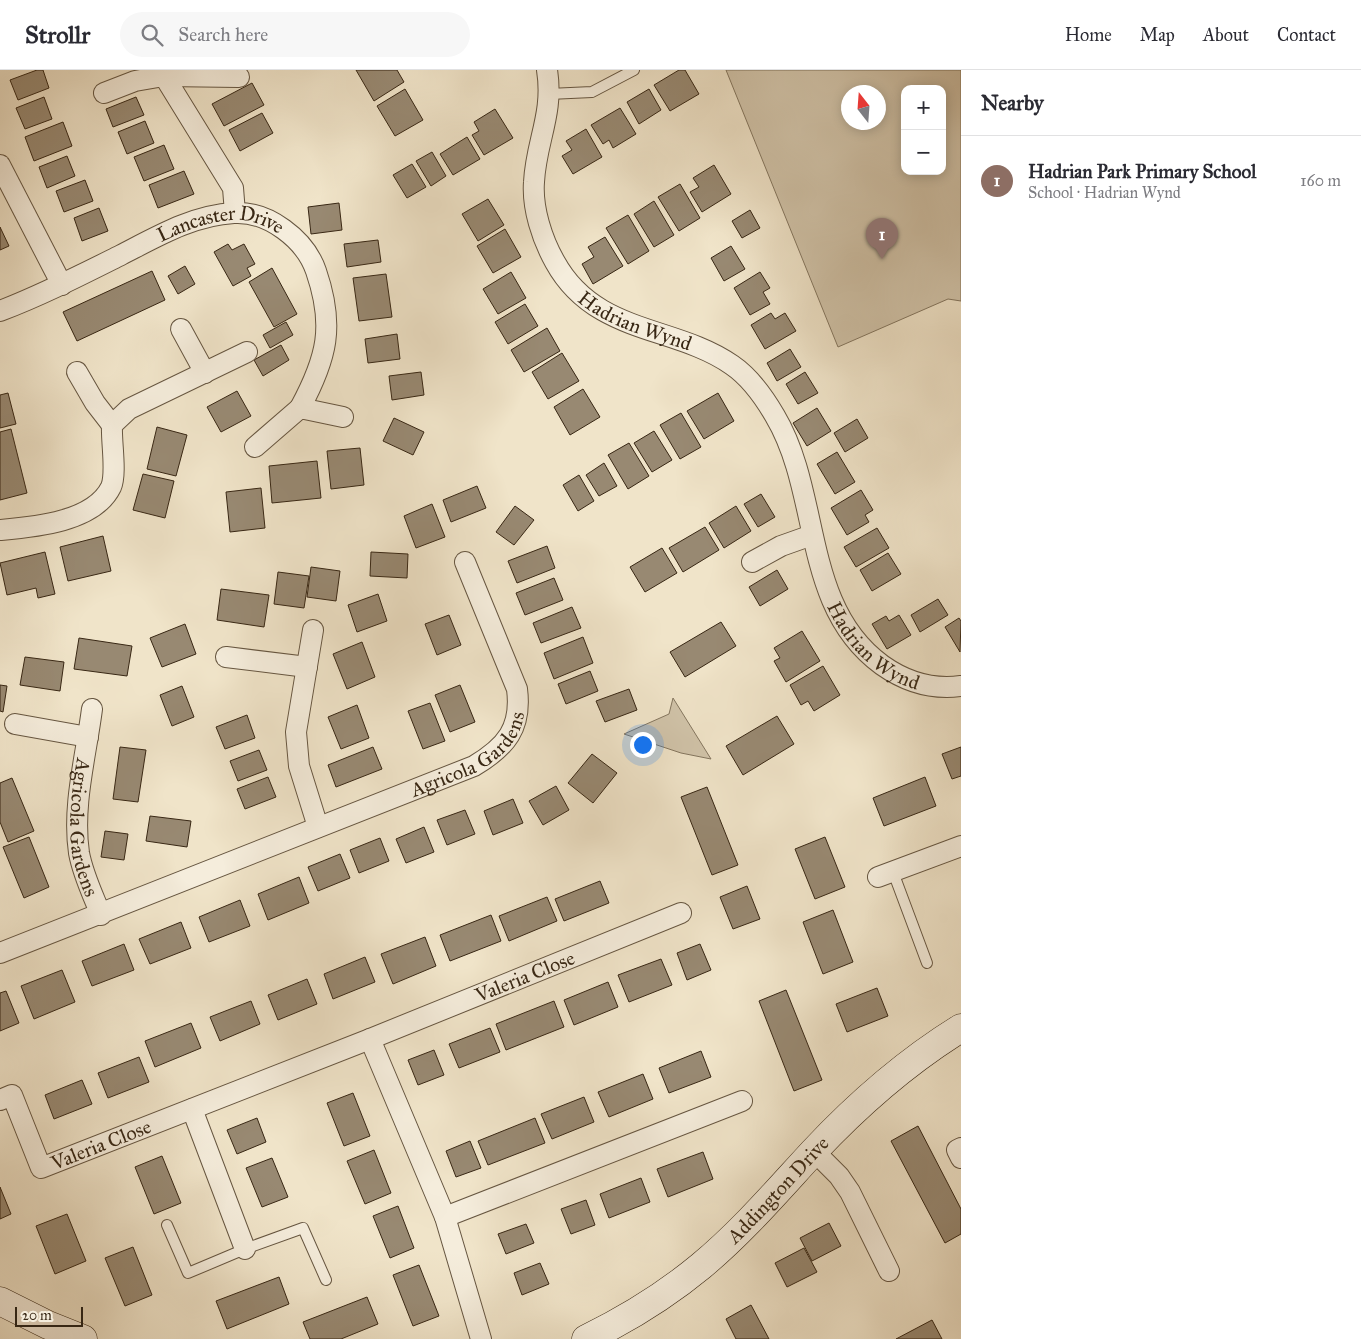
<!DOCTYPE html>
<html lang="en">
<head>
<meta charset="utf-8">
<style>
  body { margin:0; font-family:"IM FELL Great Primer",serif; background:#f7f7f7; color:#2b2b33 }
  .controls { position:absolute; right:15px; top:15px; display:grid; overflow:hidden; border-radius:10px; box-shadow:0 2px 12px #0003 }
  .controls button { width:45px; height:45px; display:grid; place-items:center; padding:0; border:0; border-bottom:1px solid #e1e1e2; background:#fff; color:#2b2b33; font:25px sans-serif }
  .compass { position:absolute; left:841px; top:15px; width:45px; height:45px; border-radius:50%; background:#fff; box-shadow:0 2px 12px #0003; rotate:343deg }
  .scale { position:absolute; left:15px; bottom:12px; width:68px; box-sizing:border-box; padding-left:5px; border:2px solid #382714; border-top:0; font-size:14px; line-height:18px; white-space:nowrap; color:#382714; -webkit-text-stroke:4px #f5eddc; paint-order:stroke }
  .you { position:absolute; left:642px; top:674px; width:18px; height:18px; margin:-12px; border:4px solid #fff; border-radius:50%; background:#1a73e8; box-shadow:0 0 0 8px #1a73e833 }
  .badge { display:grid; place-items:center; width:32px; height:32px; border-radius:50%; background:#7c3aed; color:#fff; font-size:16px; font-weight:700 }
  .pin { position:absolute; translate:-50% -41px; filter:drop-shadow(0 1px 2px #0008) }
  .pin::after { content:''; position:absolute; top:26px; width:18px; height:15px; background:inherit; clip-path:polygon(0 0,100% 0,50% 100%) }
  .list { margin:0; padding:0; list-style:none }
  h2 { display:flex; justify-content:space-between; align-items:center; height:65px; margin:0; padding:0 20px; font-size:21px }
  h2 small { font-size:16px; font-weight:400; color:#7c7c81 }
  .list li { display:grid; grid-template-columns:32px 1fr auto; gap:15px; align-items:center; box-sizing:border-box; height:90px; padding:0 20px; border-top:1px solid #e1e1e2 }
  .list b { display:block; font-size:19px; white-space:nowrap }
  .list p { margin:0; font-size:16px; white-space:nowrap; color:#7c7c81 }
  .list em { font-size:16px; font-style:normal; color:#7c7c81 }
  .icon { flex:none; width:28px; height:28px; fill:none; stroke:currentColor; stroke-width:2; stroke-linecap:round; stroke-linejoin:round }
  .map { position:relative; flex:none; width:961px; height:1269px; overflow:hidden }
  header { display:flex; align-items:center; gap:30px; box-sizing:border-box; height:70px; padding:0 25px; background:#fff; border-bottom:1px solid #e1e1e2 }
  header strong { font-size:24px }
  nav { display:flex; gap:28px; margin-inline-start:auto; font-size:18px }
  .search { width:350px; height:45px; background:#f7f7f7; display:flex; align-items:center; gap:12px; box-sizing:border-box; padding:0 18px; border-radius:28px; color:#7c7c81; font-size:19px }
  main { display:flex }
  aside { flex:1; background:#fff }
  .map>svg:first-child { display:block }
  .green { fill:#d1c4aa; stroke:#84765f; fill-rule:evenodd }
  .building { fill:#988972; stroke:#382714 }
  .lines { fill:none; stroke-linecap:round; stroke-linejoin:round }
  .lane-casing { stroke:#665641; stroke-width:12 }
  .street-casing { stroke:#665641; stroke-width:22 }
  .secondary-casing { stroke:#382714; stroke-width:29 }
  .lane { stroke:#f5eddc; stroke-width:10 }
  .street { stroke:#f5eddc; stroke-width:20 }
  .secondary { stroke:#f5eddc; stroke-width:28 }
  .labels { text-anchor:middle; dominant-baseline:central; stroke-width:4; stroke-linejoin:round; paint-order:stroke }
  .street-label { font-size:20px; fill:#382714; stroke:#f5eddc }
</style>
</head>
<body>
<header>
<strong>Strollr</strong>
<div class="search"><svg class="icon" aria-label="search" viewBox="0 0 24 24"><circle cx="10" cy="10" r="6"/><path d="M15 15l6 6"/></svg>Search here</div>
<nav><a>Home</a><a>Map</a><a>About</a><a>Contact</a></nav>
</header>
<main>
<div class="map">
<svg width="961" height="1269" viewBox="0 0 961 1269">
  <rect width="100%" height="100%" fill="#f0e4c9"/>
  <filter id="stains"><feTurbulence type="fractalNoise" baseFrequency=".004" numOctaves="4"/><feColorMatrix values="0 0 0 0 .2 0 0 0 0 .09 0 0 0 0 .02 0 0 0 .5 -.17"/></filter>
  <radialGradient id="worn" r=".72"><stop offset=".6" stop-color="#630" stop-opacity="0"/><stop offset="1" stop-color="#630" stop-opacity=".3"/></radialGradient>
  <!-- green -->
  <g class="green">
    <path d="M726,0H961V231L948,229L838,277ZM905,19H942V101H905ZM848,22H878V52H848Z"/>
    <polygon points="673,628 711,689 681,683 624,664 669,644"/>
  </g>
  <!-- building -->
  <g class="building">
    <polygon points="37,0 43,0 49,18 18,30 10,10"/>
    <polygon points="356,0 397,0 404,12 374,31"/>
    <polygon points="679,0 685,0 699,24 670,41 654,15"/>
    <polygon points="252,13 264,35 224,56 212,34"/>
    <polygon points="405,19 423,50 395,66 377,36"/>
    <polygon points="649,19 661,40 639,54 627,32"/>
    <polygon points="44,27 52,49 25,59 16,38"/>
    <polygon points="136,27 144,45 113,57 106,39"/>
    <polygon points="620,38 636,64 613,78 609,70 603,74 591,55"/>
    <polygon points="495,39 513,68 484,85 472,65 479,61 474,52"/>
    <polygon points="262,43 273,63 240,81 229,60"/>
    <polygon points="145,51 154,73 127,84 118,62"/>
    <polygon points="63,52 72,76 34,91 25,67"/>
    <polygon points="586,59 602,87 573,104 562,86 572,80 566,71"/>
    <polygon points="467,67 480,89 453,105 440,84"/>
    <polygon points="164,75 174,99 144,111 134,87"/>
    <polygon points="432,82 446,106 431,116 416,91"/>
    <polygon points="67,86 75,106 47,118 39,97"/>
    <polygon points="412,94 426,117 407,128 393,105"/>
    <polygon points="714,95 731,124 702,142 690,122 699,117 693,108"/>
    <polygon points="184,101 194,124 158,138 149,115"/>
    <polygon points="85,110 93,131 64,142 56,121"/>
    <polygon points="680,114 700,148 679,161 658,127"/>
    <polygon points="488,129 504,155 478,171 462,144"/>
    <polygon points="654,131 674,165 654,177 634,144"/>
    <polygon points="339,133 342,160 311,164 308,137"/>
    <polygon points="99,138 108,161 82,171 74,148"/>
    <polygon points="750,140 760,158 742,168 732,151"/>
    <polygon points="628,145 649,181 628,194 606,158"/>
    <polygon points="0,157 9,176 0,180"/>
    <polygon points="505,159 521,187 493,203 477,176"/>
    <polygon points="605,167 623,196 593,214 582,194 594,187 588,177"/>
    <polygon points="378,170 381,192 347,197 344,174"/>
    <polygon points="228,174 232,180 244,174 255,194 247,198 251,206 233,216 214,182"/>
    <polygon points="731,176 745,199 724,211 711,188"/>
    <polygon points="185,196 195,214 178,224 168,206"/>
    <polygon points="272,198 297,244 274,257 249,212"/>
    <polygon points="152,201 165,230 77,271 63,242"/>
    <polygon points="511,202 526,228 498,244 483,219"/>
    <polygon points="760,202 770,218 763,222 770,234 750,245 734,218"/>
    <polygon points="386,204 392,247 359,251 353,208"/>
    <polygon points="525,234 538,256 508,274 495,252"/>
    <polygon points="771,243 775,249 785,243 796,261 765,279 751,255"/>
    <polygon points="286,252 293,265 270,278 263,265"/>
    <polygon points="547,258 560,281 524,302 511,280"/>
    <polygon points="397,264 400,289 368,293 365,269"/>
    <polygon points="281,275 289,290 263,306 254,290"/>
    <polygon points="790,279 801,297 777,311 767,293"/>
    <polygon points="562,283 579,311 548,329 532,302"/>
    <polygon points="421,302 424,325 392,330 389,306"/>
    <polygon points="805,302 818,323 798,334 786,314"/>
    <polygon points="583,319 600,347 570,365 554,337"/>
    <polygon points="237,321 251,346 221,362 207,337"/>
    <polygon points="8,323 16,354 0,358 0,325"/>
    <polygon points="718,323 734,351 704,369 687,341"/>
    <polygon points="817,338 831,361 807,376 793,353"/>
    <polygon points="681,343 701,377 680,389 660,355"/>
    <polygon points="394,348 424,362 413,385 383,371"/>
    <polygon points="857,349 868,368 845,382 834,363"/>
    <polygon points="157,357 187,365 176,406 147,399"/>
    <polygon points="11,359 27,423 0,430 0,362"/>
    <polygon points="654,361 672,390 652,402 634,373"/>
    <polygon points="629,373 649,406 628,419 608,385"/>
    <polygon points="360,378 364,415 331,419 327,381"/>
    <polygon points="837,382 855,412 835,424 817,394"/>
    <polygon points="317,391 321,428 272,433 269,396"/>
    <polygon points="604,393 617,416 599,426 586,405"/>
    <polygon points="143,404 174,411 165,448 133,440"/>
    <polygon points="579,405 594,431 578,441 563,415"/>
    <polygon points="477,416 486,438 451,452 443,430"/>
    <polygon points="261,418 265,458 230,462 226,422"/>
    <polygon points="861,420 873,440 865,445 869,452 847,465 831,438"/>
    <polygon points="761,424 775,447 758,457 744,434"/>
    <polygon points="432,434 445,467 416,478 404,446"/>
    <polygon points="515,436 534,450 514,475 496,462"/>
    <polygon points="736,436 751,461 724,478 709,453"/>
    <polygon points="705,457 719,480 683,502 669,478"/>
    <polygon points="877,458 889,478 856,497 844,477"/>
    <polygon points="103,466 111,501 68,511 60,477"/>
    <polygon points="547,476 555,498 517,513 508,491"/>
    <polygon points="662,478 677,503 645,522 630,497"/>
    <polygon points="45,482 55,524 38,528 36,518 7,525 0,493"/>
    <polygon points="371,482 408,484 407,508 370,506"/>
    <polygon points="888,483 901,504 872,521 860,500"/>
    <polygon points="311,497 340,501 336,531 307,527"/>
    <polygon points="777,500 788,519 760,536 749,517"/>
    <polygon points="278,502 309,506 304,538 274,534"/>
    <polygon points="554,508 563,530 525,545 516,523"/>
    <polygon points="221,519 269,525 264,557 217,550"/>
    <polygon points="378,524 387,551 357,562 348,535"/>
    <polygon points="938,529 948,545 920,562 911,545"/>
    <polygon points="572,537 581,558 541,573 533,553"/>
    <polygon points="449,545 461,575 437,585 425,554"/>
    <polygon points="899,545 911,565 887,579 872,554 886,546 889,551"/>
    <polygon points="959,548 961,551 960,582 945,557"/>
    <polygon points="721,552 736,576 685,607 670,582"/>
    <polygon points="185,554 196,584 162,597 150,568"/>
    <polygon points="802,561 820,591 786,612 774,591 780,588 774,578"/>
    <polygon points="583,567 593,593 554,609 544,583"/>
    <polygon points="79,568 132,576 127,606 74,599"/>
    <polygon points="362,572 375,607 347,619 333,584"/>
    <polygon points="25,587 64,592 60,621 20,615"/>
    <polygon points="823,596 840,625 814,641 808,631 801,635 790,615"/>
    <polygon points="590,601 598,621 566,634 558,614"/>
    <polygon points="0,615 7,616 3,642 0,641"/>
    <polygon points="460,615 475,652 450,662 435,625"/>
    <polygon points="182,616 194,647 172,656 160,625"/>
    <polygon points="629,619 637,640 605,652 596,631"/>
    <polygon points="430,633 445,671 423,679 408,641"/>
    <polygon points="357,635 369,668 341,679 328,647"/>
    <polygon points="247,645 255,668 225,679 216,657"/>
    <polygon points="777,646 794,674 743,705 726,676"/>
    <polygon points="120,677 146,680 138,732 113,729"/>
    <polygon points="373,677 382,699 336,717 328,695"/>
    <polygon points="961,677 961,706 952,709 942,684"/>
    <polygon points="259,680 267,700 238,711 230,691"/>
    <polygon points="592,684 617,703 593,733 568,713"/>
    <polygon points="268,707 276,727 245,739 237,719"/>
    <polygon points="925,707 936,736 884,756 873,728"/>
    <polygon points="12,708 34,761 8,772 0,752 0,713"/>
    <polygon points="556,716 569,740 543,755 529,731"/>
    <polygon points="707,717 738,795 712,805 681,727"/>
    <polygon points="513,729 523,753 493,765 484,741"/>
    <polygon points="465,740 475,764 447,775 437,750"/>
    <polygon points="150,746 191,751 187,777 146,771"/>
    <polygon points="424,757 434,782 406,793 396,769"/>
    <polygon points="105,761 128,764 124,790 101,787"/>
    <polygon points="29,767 49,817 24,828 3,777"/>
    <polygon points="825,767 845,817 815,829 795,779"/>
    <polygon points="380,768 389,791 359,803 350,780"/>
    <polygon points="340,784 350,808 318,821 308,797"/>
    <polygon points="299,807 309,833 268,850 258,824"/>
    <polygon points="600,811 609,833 564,851 555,829"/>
    <polygon points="747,816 760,849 733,859 720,827"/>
    <polygon points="547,827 557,851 509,871 499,846"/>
    <polygon points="240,830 250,856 209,872 199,847"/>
    <polygon points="833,840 853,892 823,904 803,852"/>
    <polygon points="491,845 501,871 450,891 440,865"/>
    <polygon points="181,852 191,878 150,894 139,869"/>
    <polygon points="425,867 436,896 393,914 381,884"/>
    <polygon points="124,874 134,900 92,916 82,891"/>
    <polygon points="700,874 711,900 687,910 677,883"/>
    <polygon points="365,887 375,912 333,929 324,904"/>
    <polygon points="661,889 672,915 629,932 618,905"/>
    <polygon points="62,900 75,932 34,949 21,916"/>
    <polygon points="307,909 317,934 278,950 268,925"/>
    <polygon points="608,912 618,937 574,955 564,930"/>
    <polygon points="877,918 888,946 847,962 836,934"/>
    <polygon points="786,920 822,1010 794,1021 759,931"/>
    <polygon points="6,921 19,953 0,961 0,923"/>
    <polygon points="251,931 260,954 220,971 210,947"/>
    <polygon points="554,931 564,957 506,980 496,954"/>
    <polygon points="191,953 201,978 155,997 145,971"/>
    <polygon points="490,958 500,982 459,998 449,974"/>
    <polygon points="434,980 444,1005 418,1015 408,990"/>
    <polygon points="701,981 711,1007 669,1023 659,998"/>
    <polygon points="139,987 149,1012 108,1028 98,1003"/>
    <polygon points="643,1004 653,1029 609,1047 598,1022"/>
    <polygon points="82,1010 92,1034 54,1049 45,1025"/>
    <polygon points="353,1023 370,1066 344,1076 327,1033"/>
    <polygon points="584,1027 594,1052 552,1069 541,1044"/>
    <polygon points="257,1048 266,1072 237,1084 227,1060"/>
    <polygon points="535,1048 545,1073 488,1095 478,1071"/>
    <polygon points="918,1056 961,1139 961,1164 945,1173 891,1071"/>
    <polygon points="470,1071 481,1098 456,1107 446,1081"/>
    <polygon points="374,1080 391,1123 365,1134 347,1091"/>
    <polygon points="703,1082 713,1109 668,1127 657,1099"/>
    <polygon points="162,1086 181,1133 154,1144 135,1097"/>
    <polygon points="272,1088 288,1127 262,1137 246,1098"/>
    <polygon points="641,1108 650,1132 609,1148 600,1124"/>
    <polygon points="0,1117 11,1144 0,1149"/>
    <polygon points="586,1130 595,1155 571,1164 561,1139"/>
    <polygon points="398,1136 414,1178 390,1188 373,1146"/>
    <polygon points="67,1144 86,1191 55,1204 36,1156"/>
    <polygon points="829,1153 841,1176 812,1191 800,1168"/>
    <polygon points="526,1154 534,1173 506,1184 498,1164"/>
    <polygon points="133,1177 152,1225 125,1236 105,1188"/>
    <polygon points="804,1178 817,1202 787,1217 775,1193"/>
    <polygon points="540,1193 549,1214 522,1225 514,1203"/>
    <polygon points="419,1195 439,1246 413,1256 393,1205"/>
    <polygon points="279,1207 289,1234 227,1259 216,1231"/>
    <polygon points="367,1227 378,1254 341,1269 310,1269 303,1252"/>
    <polygon points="751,1235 769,1269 736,1269 726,1249"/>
    <polygon points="932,1250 942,1269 896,1269"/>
  </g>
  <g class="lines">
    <!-- lane casing -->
    <g class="lane-casing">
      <g id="lane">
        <polyline points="549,24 592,22 634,0"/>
        <polyline points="893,802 927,893"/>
        <polyline points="167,1155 188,1203 245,1179 303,1158 326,1210"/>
      </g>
    </g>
    <!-- street casing -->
    <g class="street-casing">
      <g id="street">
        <path id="s1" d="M547,0C554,44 536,71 534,112C532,138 542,169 555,192C595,265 675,255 732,295C751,308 764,327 775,346C822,425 801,536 882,595C906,612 932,620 961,616"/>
        <polyline points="164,6 233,118 235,143"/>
        <polyline points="104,23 135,11 164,6 239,7"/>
        <polyline points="0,95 62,215"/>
        <path id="s2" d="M0,241C42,225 81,205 121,185C156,167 193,145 234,143C268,141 305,169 316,201C335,256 327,288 300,338"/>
        <polyline points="181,259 205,303"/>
        <polyline points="77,302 95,333 112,355"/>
        <polyline points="255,377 300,338 343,347"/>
        <path d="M0,460C34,457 94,452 111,417C117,403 111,372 112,355L129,339L247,282"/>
        <polyline points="752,492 781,476 812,465"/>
        <polyline points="313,560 296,662 299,696 318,757"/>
        <polyline points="226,587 307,597"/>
        <path id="s3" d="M92,639C86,686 72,736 79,783C83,805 93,825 101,845"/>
        <polyline points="15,654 88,667"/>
        <polyline points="878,807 961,776"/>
        <path id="s4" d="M0,883L474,696C506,677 522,658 517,619L465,492"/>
        <polyline points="370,969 445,1147 481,1269"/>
        <path id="s5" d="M0,1030L12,1025L41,1098L370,969L681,843"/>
        <polyline points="192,1039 245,1179"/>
        <polyline points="961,1078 957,1080 961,1088"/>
        <polyline points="814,1081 839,1106 850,1122 889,1201"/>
        <polyline points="445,1147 742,1031"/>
      </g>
    </g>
    <!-- secondary casing -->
    <g class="secondary-casing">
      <g id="secondary">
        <polyline points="0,1231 48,1255 83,1269"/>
        <path id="s6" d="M586,1269C627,1249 666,1225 701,1196C742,1162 777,1121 813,1082C857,1035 906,992 961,958"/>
      </g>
    </g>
    <!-- lane -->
    <use href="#lane" class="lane"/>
    <!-- street -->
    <use href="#street" class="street"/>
    <!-- secondary -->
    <use href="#secondary" class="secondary"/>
  </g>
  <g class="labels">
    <!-- street labels -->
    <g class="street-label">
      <text stroke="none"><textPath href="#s2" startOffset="241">Lancaster Drive</textPath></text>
      <text stroke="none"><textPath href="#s1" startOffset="300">Hadrian Wynd</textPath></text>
      <text stroke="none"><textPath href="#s1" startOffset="731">Hadrian Wynd</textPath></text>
      <text stroke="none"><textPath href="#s4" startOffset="512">Agricola Gardens</textPath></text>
      <text stroke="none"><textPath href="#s3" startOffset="120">Agricola Gardens</textPath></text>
      <text stroke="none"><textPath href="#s5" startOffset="612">Valeria Close</textPath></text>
      <text stroke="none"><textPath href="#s5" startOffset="156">Valeria Close</textPath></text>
      <text stroke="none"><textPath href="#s6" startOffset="245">Addington Drive</textPath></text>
    </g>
  </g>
  <rect width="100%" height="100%" filter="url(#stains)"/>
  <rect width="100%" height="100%" fill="url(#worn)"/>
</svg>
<div class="controls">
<button>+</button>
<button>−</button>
</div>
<svg class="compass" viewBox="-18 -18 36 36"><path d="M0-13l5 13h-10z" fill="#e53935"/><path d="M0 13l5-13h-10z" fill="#7c7c81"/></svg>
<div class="scale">20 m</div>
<div class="you"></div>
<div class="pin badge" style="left:882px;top:189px;background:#8d6e63">1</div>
</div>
<aside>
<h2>Nearby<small></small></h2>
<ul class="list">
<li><span class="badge" style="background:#8d6e63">1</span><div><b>Hadrian Park Primary School</b><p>School · Hadrian Wynd</p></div><em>160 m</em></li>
</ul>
</aside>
</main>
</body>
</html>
